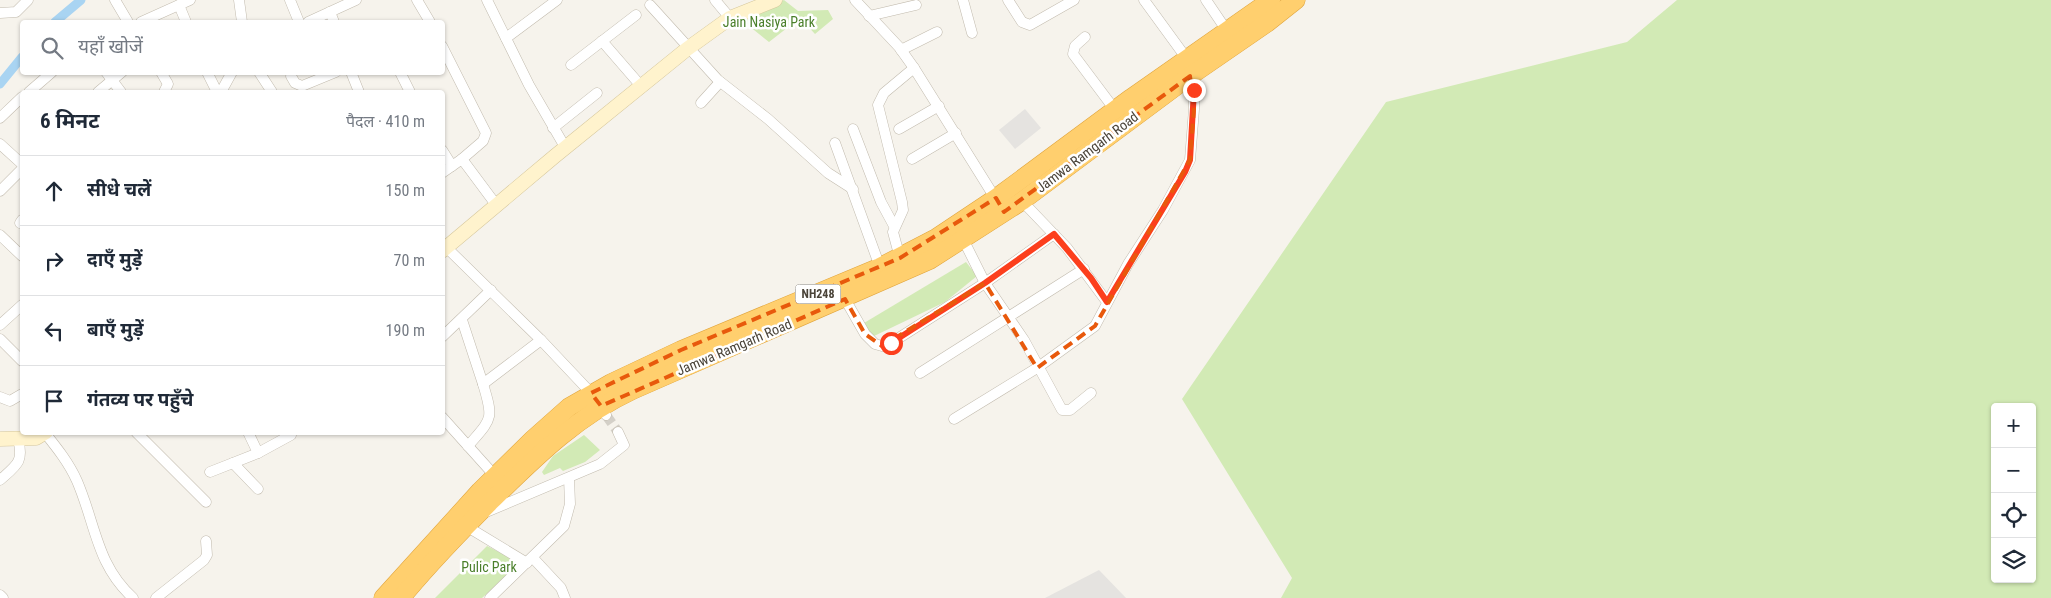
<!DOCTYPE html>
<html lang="hi">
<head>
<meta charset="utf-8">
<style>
  body { margin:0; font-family:"Roboto Condensed","Noto Sans Devanagari",sans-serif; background:#f6f6f7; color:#1f2937 }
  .controls { position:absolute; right:15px; bottom:15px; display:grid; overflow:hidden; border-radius:5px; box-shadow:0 1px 4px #0004 }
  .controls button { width:45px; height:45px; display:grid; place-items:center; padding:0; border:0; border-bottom:1px solid #e0e1e3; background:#fff; color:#1f2937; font:25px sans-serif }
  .stop { position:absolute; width:15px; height:15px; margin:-11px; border:4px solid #fc3f1d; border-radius:50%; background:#fff }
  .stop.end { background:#fc3f1d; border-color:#fff; box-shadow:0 1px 5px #0008 }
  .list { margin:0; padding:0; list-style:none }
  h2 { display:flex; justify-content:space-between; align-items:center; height:65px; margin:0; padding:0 20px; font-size:21px }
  h2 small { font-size:16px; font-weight:400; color:#747a83 }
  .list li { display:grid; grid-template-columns:32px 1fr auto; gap:15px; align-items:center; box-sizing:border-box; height:70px; padding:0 20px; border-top:1px solid #e0e1e3 }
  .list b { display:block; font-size:19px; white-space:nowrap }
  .list em { font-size:16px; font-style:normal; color:#747a83 }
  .icon { flex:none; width:28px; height:28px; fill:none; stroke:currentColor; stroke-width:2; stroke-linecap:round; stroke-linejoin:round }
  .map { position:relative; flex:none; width:2051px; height:598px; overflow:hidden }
  .search { position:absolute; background:#fff; box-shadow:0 1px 4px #0004; left:20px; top:20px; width:425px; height:55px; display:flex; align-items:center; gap:12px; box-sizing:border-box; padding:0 18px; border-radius:5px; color:#747a83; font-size:19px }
  .panel { position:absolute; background:#fff; box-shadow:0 1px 4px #0004; left:20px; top:90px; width:425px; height:345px; border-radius:5px }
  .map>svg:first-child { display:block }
  .green { fill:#d2eab5; fill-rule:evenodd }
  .parking { fill:#e5e3e0 }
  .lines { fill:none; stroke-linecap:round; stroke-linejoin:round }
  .canal { stroke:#a9d4f2; stroke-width:9 }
  .street-tunnel { stroke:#d4d0c8; stroke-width:10; stroke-dasharray:10 5; stroke-linecap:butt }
  .street-casing { stroke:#c2bbae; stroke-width:11 }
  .secondary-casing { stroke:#d6c79b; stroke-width:15 }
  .highway-casing { stroke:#e0a43c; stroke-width:19 }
  .street { stroke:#fff; stroke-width:10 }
  .secondary { stroke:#fff3cd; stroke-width:14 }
  .highway { stroke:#ffcf6e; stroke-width:18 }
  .route { stroke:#fc3f1d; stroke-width:6 }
  .marked { fill:none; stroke:#e8590c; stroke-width:4; stroke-dasharray:10 6; stroke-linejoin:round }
  .labels { text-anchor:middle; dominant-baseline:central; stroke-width:5; stroke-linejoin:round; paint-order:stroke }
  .shield { fill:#fff; stroke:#817c74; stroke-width:1 }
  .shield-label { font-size:12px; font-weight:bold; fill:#4b4439 }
  .park-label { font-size:14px; fill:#4a7f2a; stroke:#fff }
  .street-label { font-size:14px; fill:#4b4439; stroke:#fff }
</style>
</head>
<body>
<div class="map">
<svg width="2051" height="598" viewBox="0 0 2051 598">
  <rect width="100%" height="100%" fill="#f6f3ec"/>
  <!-- green -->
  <g class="green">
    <polygon points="784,0 798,11 828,10 833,19 815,34 803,21 796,21 769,42 749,26 739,15"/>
    <path d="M1677,0H2051V598H1281L1292,578L1182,399L1386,102L1627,42ZM1995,407H2032V579H1995Z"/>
    <polygon points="966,262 977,276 945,302 872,337 864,323"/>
    <polygon points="584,435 600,450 585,462 563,471 560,468 544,475 542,472 553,456"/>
    <polygon points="487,546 521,563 482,598 435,598"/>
  </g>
  <!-- parking -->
  <g class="parking">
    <polygon points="1025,109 1041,128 1015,149 999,130"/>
    <polygon points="1099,570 1126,598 1045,598"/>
  </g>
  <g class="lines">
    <!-- canal -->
    <g class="canal">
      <polyline points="55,22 81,0"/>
      <polyline points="0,84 22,57"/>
    </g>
    <!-- street-tunnel -->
    <polyline class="street-tunnel" points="606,415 618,432"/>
    <!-- street casing -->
    <g class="street-casing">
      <g id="street">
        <polyline points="115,0 128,22"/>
        <polyline points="239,0 242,22"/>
        <polyline points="290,0 299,22"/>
        <polyline points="417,0 430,22"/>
        <polyline points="487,0 529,85 565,147"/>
        <polyline points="715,0 730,18"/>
        <polyline points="855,0 899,47 914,68"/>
        <polyline points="963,0 972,33"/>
        <polyline points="1008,0 1022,22 1030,25 1074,0"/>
        <polyline points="1144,0 1187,59"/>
        <polyline points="1206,0 1227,31"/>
        <polyline points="179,5 186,22"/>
        <polyline points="650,5 718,80 768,119 828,173 853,189"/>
        <polyline points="330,12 334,22"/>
        <polyline points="0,13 16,12 28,0"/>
        <polyline points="869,16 916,5"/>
        <polyline points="141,22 190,0"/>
        <polyline points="308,22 356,0"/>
        <polyline points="1085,37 1075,46 1073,54 1115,110"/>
        <polyline points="506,38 557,0"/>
        <polyline points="602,41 641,86"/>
        <polyline points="442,46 486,133 483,141 462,159"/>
        <polyline points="901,50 937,32"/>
        <polyline points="571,65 636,15"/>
        <polyline points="106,72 121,92"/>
        <polyline points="161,72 168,84 164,92"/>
        <polyline points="207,72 216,90"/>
        <polyline points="259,72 272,92"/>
        <polyline points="351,72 359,92"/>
        <polyline points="400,72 410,92"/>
        <polyline points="291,76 295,83 302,86 336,72"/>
        <polyline points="29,92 52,72"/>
        <polyline points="98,92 122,72"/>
        <polyline points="221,92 232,72"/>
        <polyline points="701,103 720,82"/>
        <polyline points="0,118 22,97"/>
        <polyline points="553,128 597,93"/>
        <polyline points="853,129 881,202 894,226"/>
        <polyline points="899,129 939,106"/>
        <polyline points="835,143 880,267"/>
        <polyline points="0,144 22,164"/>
        <polyline points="442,150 452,166 462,159 497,206"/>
        <polyline points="912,159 956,133"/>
        <polyline points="442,173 452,166"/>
        <polyline points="0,191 22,169"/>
        <polyline points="1022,201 1067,248 1107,302"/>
        <polyline points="20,223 22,220"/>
        <polyline points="0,235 22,256"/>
        <polyline points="963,239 985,283 1024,340 1062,410 1070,410 1091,393"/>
        <polyline points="447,248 541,340 591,393 606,415"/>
        <polyline points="900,258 893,232 903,210 902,202 878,105 884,93 914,68 997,201"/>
        <polyline points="845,299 865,334 875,344 882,346 891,343 985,283 1054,234"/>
        <polyline points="462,320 483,384 541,340"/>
        <polyline points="0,325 22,305"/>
        <polyline points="442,337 491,290"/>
        <polyline points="0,339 22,361"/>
        <polyline points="920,373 1084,269"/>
        <polyline points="0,397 10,401 22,394"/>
        <polyline points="442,417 495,476"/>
        <polyline points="954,419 1037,368 1095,326 1128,264 1163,210 1190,160 1194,109 1194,90 1190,76"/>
        <polyline points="136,432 206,502"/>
        <polyline points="248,432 258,453"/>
        <path d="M45,433C57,448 69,463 77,481C96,525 96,564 133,598"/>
        <path d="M468,446C492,418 494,420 483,384"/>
        <polyline points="233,463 258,489"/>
        <polyline points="210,472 258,453 291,435"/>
        <path d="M0,480C17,465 24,462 18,439"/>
        <polyline points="484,513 600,464 624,445 618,432"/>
        <polyline points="466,526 527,563"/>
        <polyline points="533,558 561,588 565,598"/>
        <polyline points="0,595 3,598"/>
        <polyline points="156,598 204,560 207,555 206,541"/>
        <polyline points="490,598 564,526 570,504 569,478"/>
      </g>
    </g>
    <!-- secondary casing -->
    <g class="secondary-casing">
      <g id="secondary">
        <polyline points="442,251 555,156 687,49 730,18 775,0"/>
        <polyline points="0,439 36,438 46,432"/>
      </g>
    </g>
    <!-- highway casing -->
    <g class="highway-casing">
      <g id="highway">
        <polyline points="383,598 480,491 533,439 569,407 611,383 681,350 880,267 936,238 996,198 1131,98 1271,0"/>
        <path d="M401,598C429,564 461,531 492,500C536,457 577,416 633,390L930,260L1022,201L1190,76L1267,23L1296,0"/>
      </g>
    </g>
    <!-- street -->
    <use href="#street" class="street"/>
    <!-- secondary -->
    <use href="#secondary" class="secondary"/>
    <!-- highway -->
    <use href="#highway" class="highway"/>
  </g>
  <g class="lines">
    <!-- route -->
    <polyline class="route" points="891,343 985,283 1054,234 1091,278 1107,302 1185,172 1190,160 1194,90"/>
  </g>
  <!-- marked area -->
  <path class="marked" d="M1190,76L1194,109L1190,160L1095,326L1037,368L985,283L882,346L865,334L845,299L601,406L591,393L681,350L900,258L996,198L1004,212Z"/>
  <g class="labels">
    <!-- shield labels -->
    <rect class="shield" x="795.5" y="284.5" width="45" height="19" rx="4"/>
    <g class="shield-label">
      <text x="818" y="294">NH248</text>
    </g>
    <!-- park labels -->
    <g class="park-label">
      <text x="769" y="22">Jain Nasiya Park</text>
      <text x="489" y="567">Pulic Park</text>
    </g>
    <!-- street labels -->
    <g class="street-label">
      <text transform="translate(1087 152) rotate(-37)">Jamwa Ramgarh Road</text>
      <text transform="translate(734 347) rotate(-23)">Jamwa Ramgarh Road</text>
    </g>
  </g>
</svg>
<div class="controls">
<button>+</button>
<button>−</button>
<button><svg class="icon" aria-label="locate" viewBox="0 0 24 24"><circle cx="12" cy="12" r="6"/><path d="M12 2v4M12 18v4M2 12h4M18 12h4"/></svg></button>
<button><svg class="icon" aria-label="layers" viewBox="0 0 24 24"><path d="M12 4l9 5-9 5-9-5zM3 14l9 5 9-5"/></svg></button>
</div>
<div class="stop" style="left:891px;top:343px"></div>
<div class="stop end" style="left:1194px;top:90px"></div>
<div class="search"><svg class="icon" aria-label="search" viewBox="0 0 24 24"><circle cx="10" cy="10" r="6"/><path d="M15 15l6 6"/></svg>यहाँ खोजें</div>
<section class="panel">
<h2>6 मिनट<small>पैदल · 410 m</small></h2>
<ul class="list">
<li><svg class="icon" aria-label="ahead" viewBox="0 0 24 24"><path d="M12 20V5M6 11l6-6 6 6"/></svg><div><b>सीधे चलें</b></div><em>150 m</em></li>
<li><svg class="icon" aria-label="right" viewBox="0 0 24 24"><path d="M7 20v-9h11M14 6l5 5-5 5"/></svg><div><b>दाएँ मुड़ें</b></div><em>70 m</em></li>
<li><svg class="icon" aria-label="left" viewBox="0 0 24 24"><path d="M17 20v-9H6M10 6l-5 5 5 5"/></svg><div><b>बाएँ मुड़ें</b></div><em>190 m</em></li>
<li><svg class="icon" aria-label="arrive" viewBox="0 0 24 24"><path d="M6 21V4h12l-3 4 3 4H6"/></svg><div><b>गंतव्य पर पहुँचे</b></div></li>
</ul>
</section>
</div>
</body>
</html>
